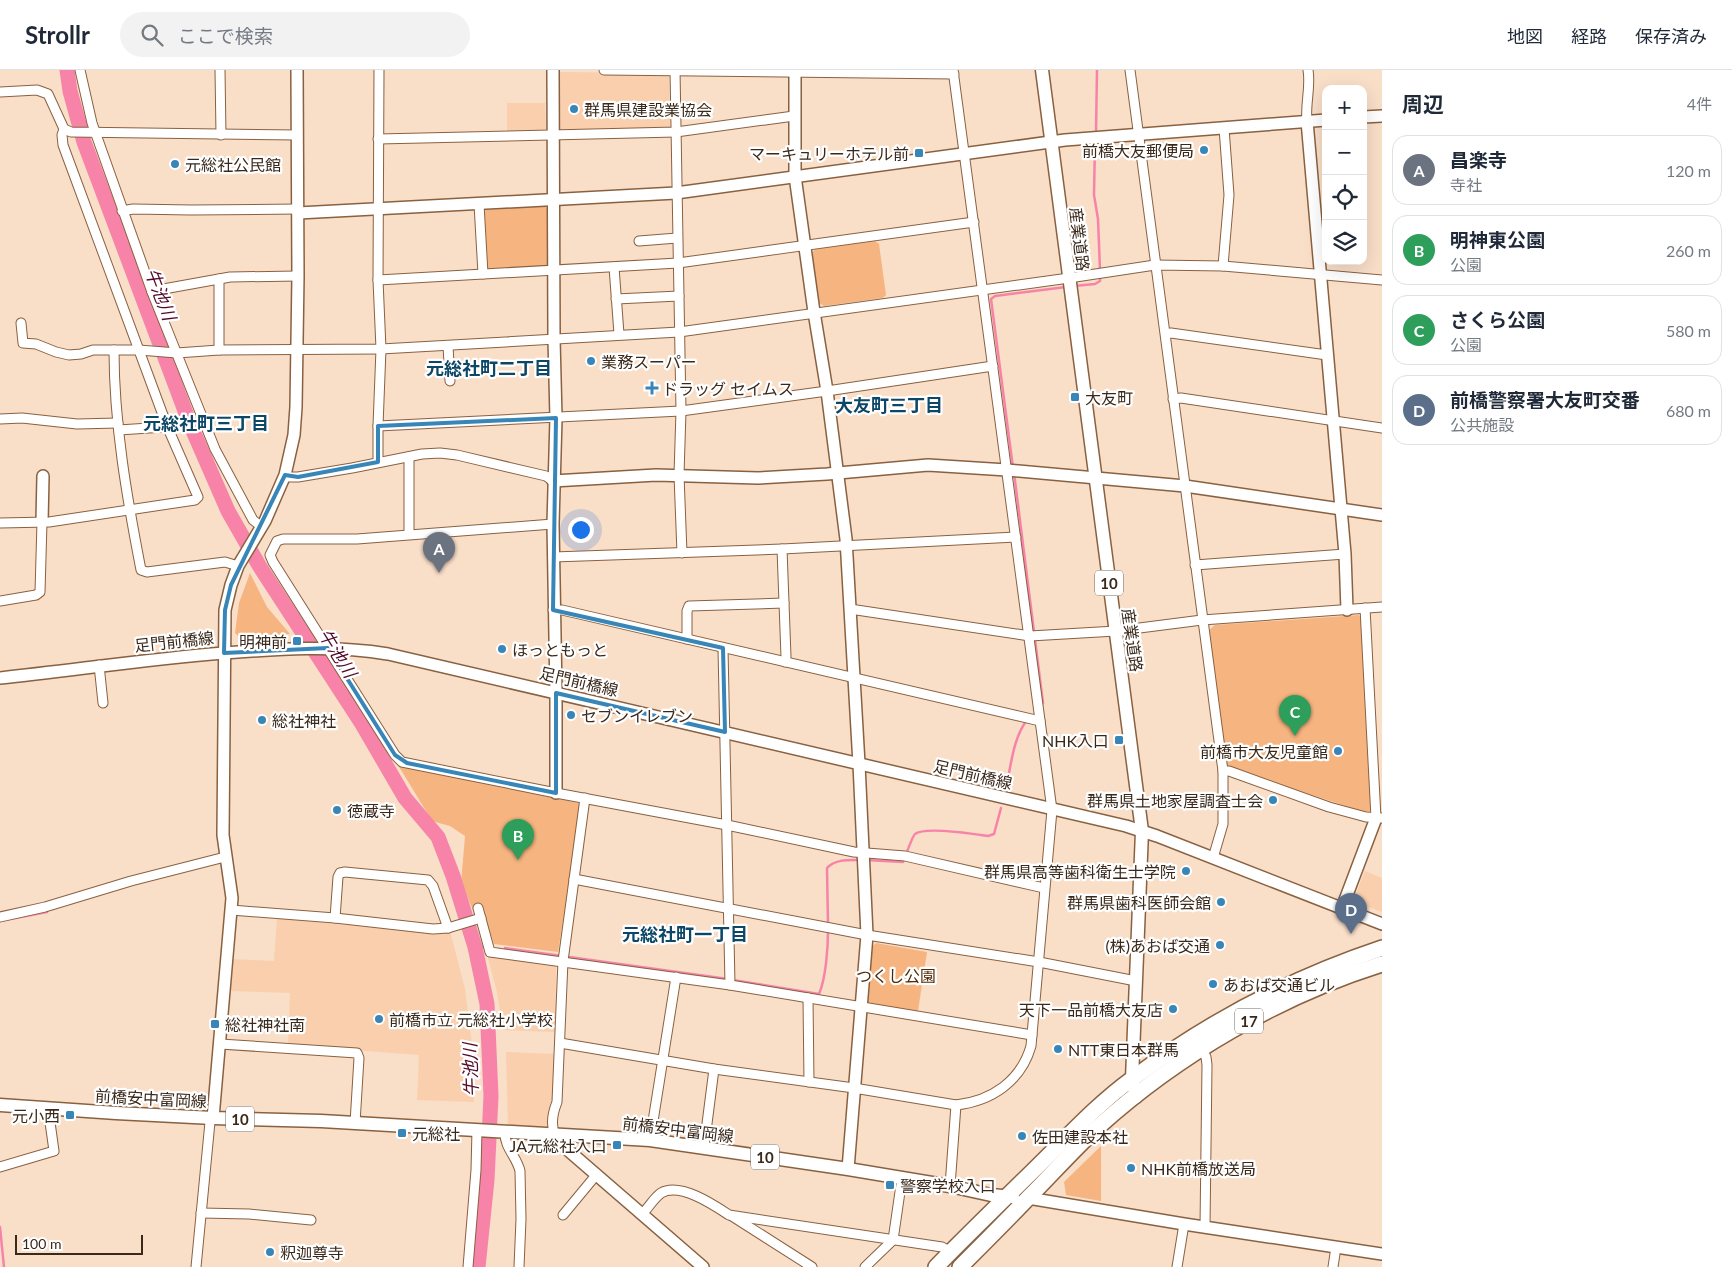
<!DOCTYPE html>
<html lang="ja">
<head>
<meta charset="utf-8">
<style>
  body { margin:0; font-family:Lato,"Noto Sans JP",sans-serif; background:#f2f2f3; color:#1f2937 }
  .controls { position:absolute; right:15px; top:15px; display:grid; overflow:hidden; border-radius:10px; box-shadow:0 5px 20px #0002 }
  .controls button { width:45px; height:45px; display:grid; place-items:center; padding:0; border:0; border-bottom:1px solid #e0e1e3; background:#fff; color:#1f2937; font:25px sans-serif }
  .scale { position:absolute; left:15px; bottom:12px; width:128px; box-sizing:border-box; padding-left:5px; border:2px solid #3a291b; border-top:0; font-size:14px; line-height:18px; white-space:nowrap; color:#3a291b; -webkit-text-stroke:4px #fff; paint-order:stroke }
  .you { position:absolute; left:580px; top:459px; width:18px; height:18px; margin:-12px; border:4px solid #fff; border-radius:50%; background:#1a73e8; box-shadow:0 0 0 8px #1a73e833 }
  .badge { display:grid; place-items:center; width:32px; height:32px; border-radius:50%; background:#d93025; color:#fff; font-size:16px; font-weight:700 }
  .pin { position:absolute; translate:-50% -41px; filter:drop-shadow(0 1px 2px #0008) }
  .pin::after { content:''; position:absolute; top:26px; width:18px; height:15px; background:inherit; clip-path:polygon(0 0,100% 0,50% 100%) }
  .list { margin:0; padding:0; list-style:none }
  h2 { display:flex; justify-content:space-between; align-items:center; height:65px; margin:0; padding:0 20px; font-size:21px }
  h2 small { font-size:16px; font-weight:400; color:#747a83 }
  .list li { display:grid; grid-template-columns:32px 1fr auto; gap:15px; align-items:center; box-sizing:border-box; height:70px; margin:0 10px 10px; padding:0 10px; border:1px solid #e0e1e3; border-radius:15px }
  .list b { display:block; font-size:19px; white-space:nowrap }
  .list p { margin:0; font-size:16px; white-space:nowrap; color:#747a83 }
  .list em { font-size:16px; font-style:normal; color:#747a83 }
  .icon { flex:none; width:28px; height:28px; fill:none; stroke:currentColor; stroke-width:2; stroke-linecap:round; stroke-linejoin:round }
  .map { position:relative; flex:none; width:1382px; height:1197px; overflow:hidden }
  header { display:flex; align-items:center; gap:30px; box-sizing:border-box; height:70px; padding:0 25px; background:#fff; border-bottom:1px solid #e0e1e3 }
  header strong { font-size:24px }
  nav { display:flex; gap:28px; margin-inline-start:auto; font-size:18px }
  .search { width:350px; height:45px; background:#f2f2f3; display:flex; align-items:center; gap:12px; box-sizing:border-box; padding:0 18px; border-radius:28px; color:#747a83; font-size:19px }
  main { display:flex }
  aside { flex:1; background:#fff }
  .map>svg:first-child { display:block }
  .built { fill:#f9cfae }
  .green { fill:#f6b580 }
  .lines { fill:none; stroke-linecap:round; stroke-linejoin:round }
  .stream { stroke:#f783a9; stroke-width:2.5 }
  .river { stroke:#f783a9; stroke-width:15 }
  .street-casing { stroke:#896140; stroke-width:11 }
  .secondary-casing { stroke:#896140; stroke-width:14 }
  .primary-casing { stroke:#896140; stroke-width:15 }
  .highway-casing { stroke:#896140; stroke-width:18 }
  .street { stroke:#fff; stroke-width:9 }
  .secondary { stroke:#fff; stroke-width:11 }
  .primary { stroke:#fff; stroke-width:12 }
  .highway { stroke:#fff; stroke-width:15 }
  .marked { fill:none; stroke:#3886b8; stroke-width:4; stroke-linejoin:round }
  .poi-dot { fill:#3886b8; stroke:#fff; stroke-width:2 }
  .labels { text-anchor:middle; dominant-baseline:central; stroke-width:4.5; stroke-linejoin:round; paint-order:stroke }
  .shield { fill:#fff; stroke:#75695f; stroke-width:1 }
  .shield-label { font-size:15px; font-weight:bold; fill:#3a291b }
  .poi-label { font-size:16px; fill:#3a291b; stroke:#fff; text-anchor:start }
  .street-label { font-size:16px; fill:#3a291b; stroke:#fff }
  .park-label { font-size:16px; fill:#4e2a06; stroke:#fff }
  .water-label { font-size:18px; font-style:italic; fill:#530b2a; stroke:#fff }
  .neighbourhood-label { font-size:18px; font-weight:bold; fill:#0d4768; stroke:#fff }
</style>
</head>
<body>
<header>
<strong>Strollr</strong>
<div class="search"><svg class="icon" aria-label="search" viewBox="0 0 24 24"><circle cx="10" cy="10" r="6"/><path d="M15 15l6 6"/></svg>ここで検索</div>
<nav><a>地図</a><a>経路</a><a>保存済み</a></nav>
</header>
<main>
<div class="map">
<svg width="1382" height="1197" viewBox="0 0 1382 1197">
  <rect width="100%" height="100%" fill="#f9dec8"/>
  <!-- built -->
  <g class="built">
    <polygon points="554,2 669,3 670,61 554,63"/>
    <polygon points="507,33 545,33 546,59 541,62 507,62"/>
    <polygon points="1365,801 1382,808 1382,842 1353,831"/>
    <polygon points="277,848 432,863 450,861 465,919 473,983 474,1032 417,1030 419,985 288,975 290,923 230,921 232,889 274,891"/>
    <polygon points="489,886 552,894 556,897 555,962 503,960 497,922 488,888"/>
    <polygon points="506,982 555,984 552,1031 548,1043 549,1057 508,1055"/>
  </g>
  <!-- green -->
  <g class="green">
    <polygon points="545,136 548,140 548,193 545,196 488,200 485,197 482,143 486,140"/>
    <polygon points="875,171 879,174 886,225 883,228 824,236 819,233 812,183 816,178"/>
    <polygon points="250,503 267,537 290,564 240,568 235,563 239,533"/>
    <polygon points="1359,545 1362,551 1371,740 1368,743 1358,740 1230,698 1226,693 1208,561 1215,555"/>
    <polygon points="398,695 578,733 581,737 558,882 494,874 483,842 476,847 461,813 465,766 450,756 432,751"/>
    <polygon points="876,873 927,882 918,941 914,944 871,937 867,932 871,878"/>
    <polygon points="1101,1076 1101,1131 1066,1125 1064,1112"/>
  </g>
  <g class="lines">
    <!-- stream -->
    <g class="stream">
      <polyline points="1096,63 1097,0"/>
      <polyline points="1095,71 1094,125 1098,149 1100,200"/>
      <polyline points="1074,216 1095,214 1100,211 1100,206"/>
      <polyline points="1013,398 991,229 995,226 1066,217"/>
      <polyline points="1014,403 1043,633 1041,635"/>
      <path d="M1006,718C1011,696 1013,668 1027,650"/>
      <path d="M866,790L903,792C905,787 913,765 915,764C925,756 974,764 988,766L994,764L1001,738"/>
      <polyline points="0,851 47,842"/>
      <path d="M828,854L827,798C835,789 849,790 860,790"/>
      <polyline points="475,877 485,877"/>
      <polyline points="505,878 728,909"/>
      <path d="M733,910L819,924C826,908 828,877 828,860"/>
      <polyline points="0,1157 4,1197"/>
    </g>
    <!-- river -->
    <polyline class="river" points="67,0 70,21 84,72 190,354 228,441 260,497 362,654 405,728 438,767 453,806 475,877 487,934 491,1026 487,1110 478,1197"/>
    <!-- street casing -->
    <g class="street-casing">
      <g id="street">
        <polyline points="80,0 92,53 152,222 215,379 253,450 262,457"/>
        <polyline points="220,0 221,65"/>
        <polyline points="604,0 954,4"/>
        <polyline points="675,0 681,341 679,405 682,483"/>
        <polyline points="1130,0 1223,701 1223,754 1213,788"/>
        <polyline points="0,22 37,20 48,24 64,59 71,62 297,65"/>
        <path d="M1307,51C1305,34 1311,17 1308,0"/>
        <polyline points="378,69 676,62 794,46"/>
        <polyline points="479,134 483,204"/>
        <polyline points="122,141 133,139 191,140 298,139"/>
        <polyline points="639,171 677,168"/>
        <polyline points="1223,196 1229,125 1224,58"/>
        <polyline points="614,197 619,264"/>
        <polyline points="219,209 219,280"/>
        <polyline points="378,210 678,193 974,152"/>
        <polyline points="152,222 158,220 230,207 298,206"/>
        <polyline points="616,229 679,226"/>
        <polyline points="21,253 23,273 36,274 56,282 69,285 81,284 93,280 139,280 177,283 219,280 381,279 679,262 1069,208 1155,195 1223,196 1382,210"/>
        <polyline points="1166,264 1171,263 1327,285"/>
        <polyline points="448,276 450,311"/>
        <path d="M114,280C114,354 127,428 141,500L147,502L225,492L238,496"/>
        <polyline points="1173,329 1181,328 1382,358"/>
        <polyline points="0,349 22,348 77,354 118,353"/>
        <polyline points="378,356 681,341 827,321 993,296"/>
        <polyline points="119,360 164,357 167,356"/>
        <polyline points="409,387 409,464"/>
        <polyline points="378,392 378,356 381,279 378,210 379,0"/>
        <polyline points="285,405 289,407 298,407 352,398 422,384 440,383 457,385 546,406 553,411"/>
        <polyline points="0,453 49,452 195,430 198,427 167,356 63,75 62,65 64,59"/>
        <polyline points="553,454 357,469 283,469 277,471 270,485 273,492 395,685 402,692 556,723 727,755 854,782 905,786 1044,818"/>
        <polyline points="782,479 786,587 785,592"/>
        <polyline points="553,487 782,479 1016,467"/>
        <polyline points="1195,495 1345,484"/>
        <polyline points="0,531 36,525 40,522 42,452"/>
        <polyline points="1365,538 1376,748"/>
        <polyline points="850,539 1030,566 1116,561 1202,550 1382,537"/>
        <polyline points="553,540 562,540 1040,651"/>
        <polyline points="687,569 687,541 689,536 784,533"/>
        <polyline points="723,578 730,915"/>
        <polyline points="99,595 103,633"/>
        <polyline points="1223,701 1229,701 1329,737 1366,747 1382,748"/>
        <polyline points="574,809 867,865 1039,892 1136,911"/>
        <polyline points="478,838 490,882 730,915 1032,965"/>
        <polyline points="231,840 335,848 433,859 448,858 481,848"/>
        <polyline points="0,847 45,837 131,811 225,787"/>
        <polyline points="335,848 338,807 340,803 345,802 428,810 433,816 448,858"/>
        <polyline points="808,928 809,1012"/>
        <path d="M560,973L714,999L854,1018L956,1035C992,1031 1021,1011 1031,976L1052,740L953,0"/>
        <polyline points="220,974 357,983 359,988 355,1053"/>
        <polyline points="1202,980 1206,987 1207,995 1205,1157"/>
        <path d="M505,1062C504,1077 517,1087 520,1101L521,1149L519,1197"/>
        <path d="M555,1065C550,1054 553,1042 557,1032L563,891L585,728"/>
        <polyline points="650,1070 676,907"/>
        <polyline points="704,1077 714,999"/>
        <polyline points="0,1097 54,1081 48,1038"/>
        <polyline points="950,1116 956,1035"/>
        <polyline points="201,1143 249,1144 311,1150"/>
        <path d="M643,1143C649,1137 654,1128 661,1123C680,1112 714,1135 729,1145L942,1177L951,1182"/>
        <polyline points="563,1145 597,1104"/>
        <polyline points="732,1146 812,1197"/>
        <polyline points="196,1197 210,1052 213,1048"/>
        <polyline points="468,1197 476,1100 477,1060"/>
        <polyline points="865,1197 893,1170 902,1108"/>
        <polyline points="1177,1197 1184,1154"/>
        <polyline points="1333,1197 1336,1177"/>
      </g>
    </g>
    <!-- secondary casing -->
    <g class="secondary-casing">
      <g id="secondary">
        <polyline points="553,0 554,269 556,348 553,454 556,623 556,723"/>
        <polyline points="795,0 795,106 814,242 827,321 846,469 859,694 867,865 848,1099"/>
        <polyline points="1363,47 1382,46"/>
        <polyline points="1307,51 1345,484 1347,540"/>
        <polyline points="298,143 676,123 1065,70 1326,50"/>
        <polyline points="553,411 656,405 758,408 827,404 928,395 1007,400 1185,416 1382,445"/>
        <polyline points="42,452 43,406"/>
        <path d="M0,608C75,600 149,589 224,583C279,579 333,575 388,584L1126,756L1157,766L1382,854"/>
        <polyline points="1342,838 1376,748"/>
        <polyline points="213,1048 232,828 223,765 225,540 231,515 238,496 265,451 285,405 294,365 296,337 298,206 297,0"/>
        <polyline points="555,1065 562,1075 703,1197"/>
        <polyline points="1028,1128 1184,1154 1382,1184"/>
      </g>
    </g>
    <!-- primary casing -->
    <g class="primary-casing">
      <g id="primary">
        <polyline points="1042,0 1142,761 1132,1009 1136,1027"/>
        <polyline points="0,1035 116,1043 213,1048 321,1051 650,1070 848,1099 950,1116 991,1125 1013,1127"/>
      </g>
    </g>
    <!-- highway casing -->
    <g class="highway-casing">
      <g id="highway">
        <path d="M936,1197C974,1158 1013,1121 1051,1083C1077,1057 1103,1030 1132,1009C1208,952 1292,908 1382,878"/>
        <path d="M960,1197C983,1174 1006,1151 1029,1127C1052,1104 1074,1079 1098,1057C1178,985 1279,926 1382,894"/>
      </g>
    </g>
    <!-- street -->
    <use href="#street" class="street"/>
    <!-- secondary -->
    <use href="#secondary" class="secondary"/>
    <!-- primary -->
    <use href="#primary" class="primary"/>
    <!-- highway -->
    <use href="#highway" class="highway"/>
  </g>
  <!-- marked area -->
  <path class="marked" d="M556,348L553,540L723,578L725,662L556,623V723L407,693L395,685L328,578L224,583L225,540L231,515L285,405L298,407L378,392V356Z"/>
  <!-- markers -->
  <g class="poi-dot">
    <circle cx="574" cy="39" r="5"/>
    <circle cx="1204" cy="80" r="5"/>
    <rect x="914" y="78" width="10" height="10" rx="2.5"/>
    <circle cx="175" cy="94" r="5"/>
    <circle cx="591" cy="291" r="5"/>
    <path d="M649.5 310.5h5v5h5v5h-5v5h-5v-5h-5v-5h5z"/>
    <rect x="1070" y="322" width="10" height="10" rx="2.5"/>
    <rect x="292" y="566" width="10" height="10" rx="2.5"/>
    <circle cx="502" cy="579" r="5"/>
    <circle cx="571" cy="645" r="5"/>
    <circle cx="262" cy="650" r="5"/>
    <rect x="1114" y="665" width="10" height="10" rx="2.5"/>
    <circle cx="1338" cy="681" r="5"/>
    <circle cx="1273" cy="730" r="5"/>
    <circle cx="337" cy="740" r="5"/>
    <circle cx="1186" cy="801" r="5"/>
    <circle cx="1221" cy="832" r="5"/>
    <circle cx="1220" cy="875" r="5"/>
    <circle cx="1213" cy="914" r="5"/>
    <circle cx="1173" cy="939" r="5"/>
    <circle cx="379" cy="949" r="5"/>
    <rect x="210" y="949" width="10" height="10" rx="2.5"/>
    <circle cx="1058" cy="979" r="5"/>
    <rect x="65" y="1040" width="10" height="10" rx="2.5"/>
    <rect x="397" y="1058" width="10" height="10" rx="2.5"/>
    <circle cx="1022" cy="1066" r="5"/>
    <rect x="612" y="1070" width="10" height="10" rx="2.5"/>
    <circle cx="1131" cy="1098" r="5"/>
    <rect x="885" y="1110" width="10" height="10" rx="2.5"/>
    <circle cx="270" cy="1182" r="5"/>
  </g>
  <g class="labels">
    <!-- shield labels -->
    <g class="shield">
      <rect x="1095" y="500.5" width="28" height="25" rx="4"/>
      <rect x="1235" y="938.5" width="28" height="25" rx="4"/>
      <rect x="226" y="1036.5" width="28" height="25" rx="4"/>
      <rect x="751" y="1074.5" width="28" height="25" rx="4"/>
    </g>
    <g class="shield-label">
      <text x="1109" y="513">10</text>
      <text x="1249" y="951">17</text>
      <text x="240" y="1049">10</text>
      <text x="765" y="1087">10</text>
    </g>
    <!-- poi labels -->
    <g class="poi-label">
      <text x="584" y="39">群馬県建設業協会</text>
      <text x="1194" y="80" text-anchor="end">前橋大友郵便局</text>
      <text x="909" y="83" text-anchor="end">マーキュリーホテル前</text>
      <text x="185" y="94">元総社公民館</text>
      <text x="601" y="291">業務スーパー</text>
      <text x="662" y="318">ドラッグ セイムス</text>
      <text x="1085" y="327">大友町</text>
      <text x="287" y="571" text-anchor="end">明神前</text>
      <text x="512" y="579">ほっともっと</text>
      <text x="581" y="645">セブンイレブン</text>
      <text x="272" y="650">総社神社</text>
      <text x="1109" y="670" text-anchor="end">NHK入口</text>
      <text x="1328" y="681" text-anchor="end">前橋市大友児童館</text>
      <text x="1263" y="730" text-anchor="end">群馬県土地家屋調査士会</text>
      <text x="347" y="740">徳蔵寺</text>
      <text x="1176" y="801" text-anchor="end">群馬県高等歯科衛生士学院</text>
      <text x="1211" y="832" text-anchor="end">群馬県歯科医師会館</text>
      <text x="1210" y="875" text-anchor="end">(株)あおば交通</text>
      <text x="1223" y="914">あおば交通ビル</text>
      <text x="1163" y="939" text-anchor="end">天下一品前橋大友店</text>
      <text x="389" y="949">前橋市立 元総社小学校</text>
      <text x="225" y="954">総社神社南</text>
      <text x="1068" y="979">NTT東日本群馬</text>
      <text x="60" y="1045" text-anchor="end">元小西</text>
      <text x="412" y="1063">元総社</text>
      <text x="1032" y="1066">佐田建設本社</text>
      <text x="607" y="1075" text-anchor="end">JA元総社入口</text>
      <text x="1141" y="1098">NHK前橋放送局</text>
      <text x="900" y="1115">警察学校入口</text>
      <text x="280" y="1182">釈迦尊寺</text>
    </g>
    <!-- street labels -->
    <g class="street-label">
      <text transform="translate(1080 169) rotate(83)">産業道路</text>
      <text transform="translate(1133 570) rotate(82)">産業道路</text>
      <text transform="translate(174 571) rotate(-6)">足門前橋線</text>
      <text transform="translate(579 611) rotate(13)">足門前橋線</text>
      <text transform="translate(973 704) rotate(13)">足門前橋線</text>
      <text transform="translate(151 1028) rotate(3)">前橋安中富岡線</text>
      <text transform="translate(678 1059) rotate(7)">前橋安中富岡線</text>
    </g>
    <!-- park labels -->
    <g class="park-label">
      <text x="896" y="905">つくし公園</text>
    </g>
    <!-- water labels -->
    <g class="water-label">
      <text transform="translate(161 224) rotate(69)">牛池川</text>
      <text transform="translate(338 583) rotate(58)">牛池川</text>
      <text transform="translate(470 1000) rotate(-92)">牛池川</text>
    </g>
    <!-- neighbourhood labels -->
    <g class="neighbourhood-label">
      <text x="489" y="298">元総社町二丁目</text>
      <text x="889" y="335">大友町三丁目</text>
      <text x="206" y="353">元総社町三丁目</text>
      <text x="685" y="864">元総社町一丁目</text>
    </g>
  </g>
</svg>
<div class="controls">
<button>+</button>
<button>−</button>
<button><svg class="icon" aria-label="locate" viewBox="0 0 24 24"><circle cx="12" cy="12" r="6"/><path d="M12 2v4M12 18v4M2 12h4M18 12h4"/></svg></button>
<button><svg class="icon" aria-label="layers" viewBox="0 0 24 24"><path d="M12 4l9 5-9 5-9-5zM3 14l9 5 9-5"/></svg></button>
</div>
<div class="scale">100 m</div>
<div class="you"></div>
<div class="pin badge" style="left:439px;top:503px;background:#6b7280">A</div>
<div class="pin badge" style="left:518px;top:790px;background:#2e9e5b">B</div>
<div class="pin badge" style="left:1295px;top:666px;background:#2e9e5b">C</div>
<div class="pin badge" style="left:1351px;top:864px;background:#5c6f8a">D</div>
</div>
<aside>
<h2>周辺<small>4件</small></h2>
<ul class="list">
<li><span class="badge" style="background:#6b7280">A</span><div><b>昌楽寺</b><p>寺社</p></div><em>120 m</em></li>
<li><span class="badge" style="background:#2e9e5b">B</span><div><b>明神東公園</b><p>公園</p></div><em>260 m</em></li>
<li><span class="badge" style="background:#2e9e5b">C</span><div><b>さくら公園</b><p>公園</p></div><em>580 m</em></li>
<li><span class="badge" style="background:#5c6f8a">D</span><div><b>前橋警察署大友町交番</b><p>公共施設</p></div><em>680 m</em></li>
</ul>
</aside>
</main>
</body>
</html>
